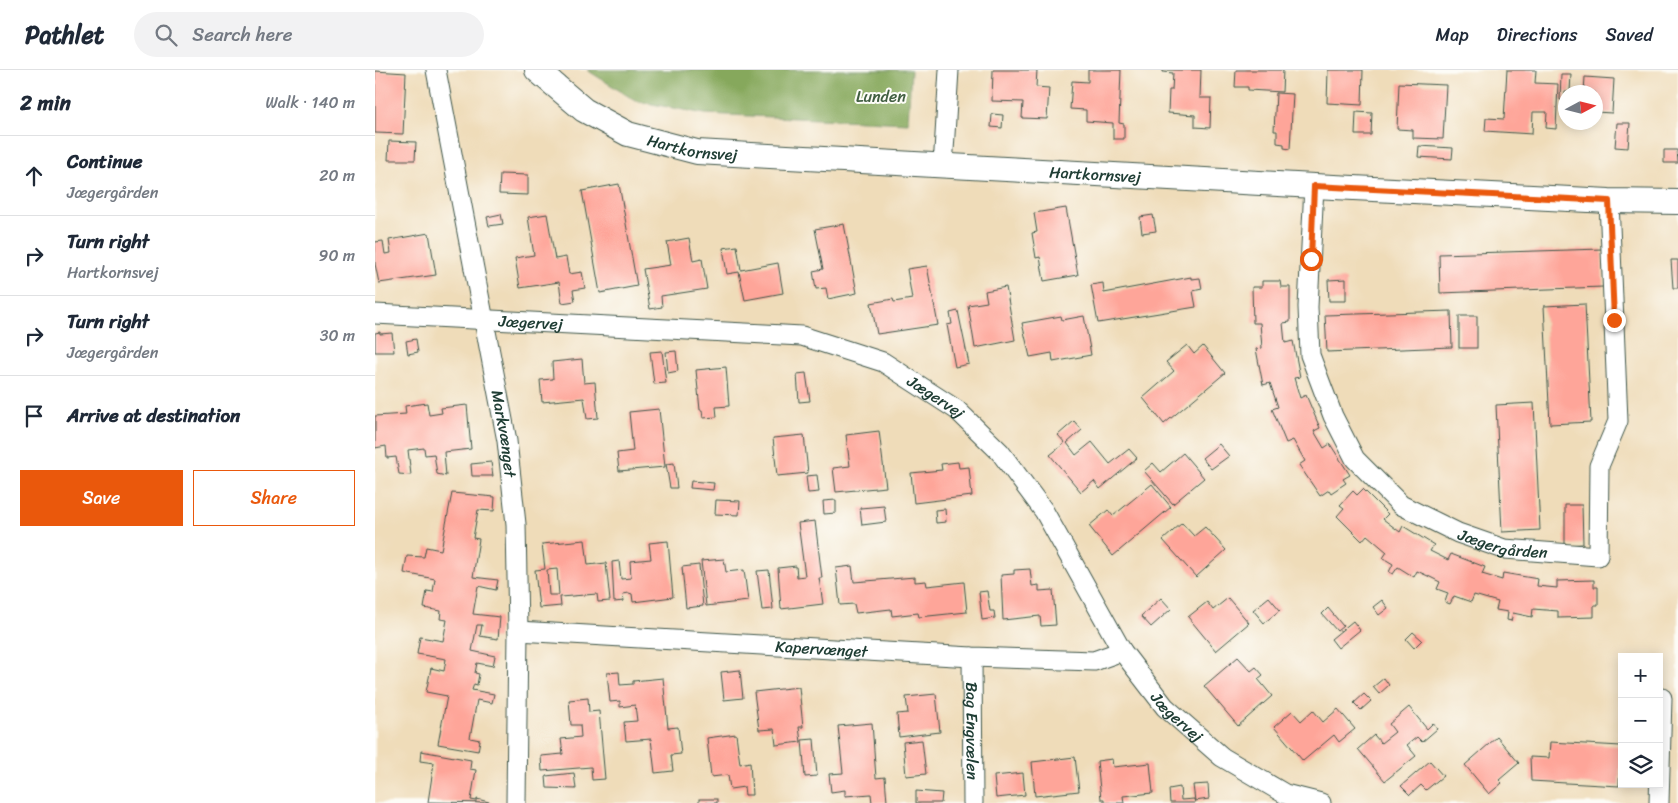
<!DOCTYPE html>
<html lang="en">
<head>
<meta charset="utf-8">
<style>
  body { margin:0; font-family:Sriracha,sans-serif; background:#f2f2f3; color:#1f2937 }
  .controls { position:absolute; right:15px; bottom:15px; display:grid; overflow:hidden; border-radius:0px; box-shadow:0 2px 12px #0003 }
  .controls button { width:45px; height:45px; display:grid; place-items:center; padding:0; border:0; border-bottom:1px solid #e0e1e3; background:#fff; color:#1f2937; font:25px sans-serif }
  .compass { position:absolute; left:1183px; top:15px; width:45px; height:45px; border-radius:50%; background:#fff; box-shadow:0 2px 12px #0003; rotate:83deg }
  .stop { position:absolute; width:15px; height:15px; margin:-11px; border:4px solid #ea580c; border-radius:50%; background:#fff }
  .stop.end { background:#ea580c; border-color:#fff; box-shadow:0 1px 5px #0008 }
  .list { margin:0; padding:0; list-style:none }
  h2 { display:flex; justify-content:space-between; align-items:center; height:65px; margin:0; padding:0 20px; font-size:21px }
  h2 small { font-size:16px; font-weight:400; color:#747a83 }
  .list li { display:grid; grid-template-columns:32px 1fr auto; gap:15px; align-items:center; box-sizing:border-box; height:80px; padding:0 20px; border-top:1px solid #e0e1e3 }
  .list b { display:block; font-size:19px; white-space:nowrap }
  .list p { margin:0; font-size:16px; white-space:nowrap; color:#747a83 }
  .list em { font-size:16px; font-style:normal; color:#747a83 }
  .actions { display:flex; gap:10px; padding:15px 20px }
  .actions a { flex:1; padding:11px 0; border:1px solid #ea580c; border-radius:0px; text-align:center; font-size:18px; color:#ea580c }
  .actions .main { background:#ea580c; color:#fff }
  .icon { flex:none; width:28px; height:28px; fill:none; stroke:currentColor; stroke-width:2; stroke-linecap:round; stroke-linejoin:round }
  .map { position:relative; flex:none; width:1303px; height:733px; overflow:hidden }
  header { display:flex; align-items:center; gap:30px; box-sizing:border-box; height:70px; padding:0 25px; background:#fff; border-bottom:1px solid #e0e1e3 }
  header strong { font-size:24px }
  nav { display:flex; gap:28px; margin-inline-start:auto; font-size:18px }
  .search { width:350px; height:45px; background:#f2f2f3; display:flex; align-items:center; gap:12px; box-sizing:border-box; padding:0 18px; border-radius:28px; color:#747a83; font-size:19px }
  main { display:flex }
  aside { flex:1; background:#fff }
  .map>svg:first-child { display:block }
  .forest { fill:#86a85c; stroke:#527248 }
  .building { fill:#fea599; fill-rule:evenodd }
  .lines { fill:none; stroke-linecap:round; stroke-linejoin:round }
  .minor-casing { stroke:#3e5548; stroke-width:21 }
  .tertiary-casing { stroke:#3e5548; stroke-width:26 }
  .minor { stroke:#fff; stroke-width:19 }
  .tertiary { stroke:#fff; stroke-width:24 }
  .route { stroke:#ea580c; stroke-width:6 }
  .labels { text-anchor:middle; dominant-baseline:central; stroke-width:4; stroke-linejoin:round; paint-order:stroke }
  .park-label { font-size:16px; fill:#415e41; stroke:#fdfcf7 }
  .street-label { font-size:16px; fill:#1f3d34; stroke:#fdfcf7 }
</style>
</head>
<body>
<header>
<strong>Pathlet</strong>
<div class="search"><svg class="icon" aria-label="search" viewBox="0 0 24 24"><circle cx="10" cy="10" r="6"/><path d="M15 15l6 6"/></svg>Search here</div>
<nav><a>Map</a><a>Directions</a><a>Saved</a></nav>
</header>
<main>
<aside>
<h2>2 min<small>Walk · 140 m</small></h2>
<ul class="list">
<li><svg class="icon" aria-label="ahead" viewBox="0 0 24 24"><path d="M12 20V5M6 11l6-6 6 6"/></svg><div><b>Continue</b><p>Jægergården</p></div><em>20 m</em></li>
<li><svg class="icon" aria-label="right" viewBox="0 0 24 24"><path d="M7 20v-9h11M14 6l5 5-5 5"/></svg><div><b>Turn right</b><p>Hartkornsvej</p></div><em>90 m</em></li>
<li><svg class="icon" aria-label="right" viewBox="0 0 24 24"><path d="M7 20v-9h11M14 6l5 5-5 5"/></svg><div><b>Turn right</b><p>Jægergården</p></div><em>30 m</em></li>
<li><svg class="icon" aria-label="arrive" viewBox="0 0 24 24"><path d="M6 21V4h12l-3 4 3 4H6"/></svg><div><b>Arrive at destination</b></div></li>
</ul>
<div class="actions"><a class="main">Save</a><a>Share</a></div>
</aside>
<div class="map">
<svg width="1303" height="733" viewBox="0 0 1303 733">
  <rect width="100%" height="100%" fill="#fdfcf7"/>
  <filter id="ink" filterUnits="userSpaceOnUse"><feTurbulence type="fractalNoise" baseFrequency=".02" numOctaves="2"/><feDisplacementMap in="SourceGraphic" scale="10" xChannelSelector="R" yChannelSelector="G"/><feConvolveMatrix kernelMatrix="1 2 1 2 8 2 1 2 1" color-interpolation-filters="sRGB"/></filter>
  <filter id="wash" filterUnits="userSpaceOnUse"><feTurbulence type="fractalNoise" baseFrequency=".0096" numOctaves="4" result="noise"/><feDisplacementMap in="SourceGraphic" scale="20" xChannelSelector="R" yChannelSelector="G"/><feGaussianBlur stdDeviation="1.12" result="paint"/><feColorMatrix in="noise" values="0 0 0 0 0 0 0 0 0 0 0 0 0 0 0 0 0 1.4 0 .05"/><feComposite in="paint" operator="in"/></filter>
  <g filter="url(#wash)">
    <rect width="100%" height="100%" fill="#efdcb9"/>
    <!-- forest -->
    <polygon class="forest" points="212,0 536,0 533,53 330,44 261,31"/>
    <g id="blocks">
      <!-- building -->
      <g class="building">
        <polygon points="618,0 662,0 661,17 674,18 672,49 647,48 648,32 617,31"/>
        <polygon points="713,0 746,0 744,53 749,54 749,69 738,69 738,53 711,51 711,40 695,39 697,11 713,12"/>
        <polygon points="788,0 826,0 825,28 836,28 835,58 820,57 820,45 793,43 794,20 797,20 798,3 788,2"/>
        <polygon points="861,0 908,0 907,22 873,20 873,17 860,17"/>
        <polygon points="953,0 988,0 987,35 952,33"/>
        <polygon points="1132,0 1161,0 1160,13 1183,14 1181,59 1171,58 1172,42 1158,42 1157,64 1110,61 1111,48 1129,49"/>
        <polygon points="0,1 31,3 28,64 0,63"/>
        <polygon points="1186,4 1196,4 1195,22 1190,22 1190,31 1185,30"/>
        <polygon points="1210,7 1239,9 1237,43 1220,42 1220,22 1209,22"/>
        <polygon points="1024,13 1071,15 1068,69 1038,68 1038,60 1022,59"/>
        <polygon points="901,23 918,24 915,79 909,78 909,74 902,73 902,61 899,61"/>
        <polygon points="981,42 997,43 996,65 980,65"/>
        <polygon points="617,44 628,45 627,58 616,57"/>
        <polygon points="1242,53 1255,53 1253,78 1240,77"/>
        <polygon points="14,71 41,72 40,90 13,90"/>
        <polygon points="1044,76 1078,78 1077,89 1043,87"/>
        <polygon points="1289,80 1302,80 1303,93 1289,93"/>
        <polygon points="125,104 153,105 153,125 124,124"/>
        <polygon points="244,114 262,216 225,223 207,121"/>
        <polygon points="691,138 703,205 669,211 665,187 661,188 657,163 662,162 659,143"/>
        <polygon points="126,144 128,154 114,156 112,147"/>
        <polygon points="172,144 180,189 191,187 194,204 207,202 210,218 198,220 200,231 187,233 184,212 145,218 140,188 159,185 153,147"/>
        <polygon points="778,145 781,161 767,163 765,147"/>
        <polygon points="469,154 482,223 453,229 451,218 441,219 438,201 448,199 440,159"/>
        <polygon points="54,163 61,205 4,213 0,194 0,172 8,171 10,184 16,183 14,170"/>
        <polygon points="314,168 318,191 327,189 332,219 286,226 287,237 275,239 268,199 296,195 292,172"/>
        <polygon points="362,176 366,200 403,193 408,223 370,230 364,202 352,204 348,178"/>
        <polygon points="1227,179 1228,217 1065,223 1064,184"/>
        <polygon points="1296,190 1303,190 1303,218 1298,218"/>
        <polygon points="552,196 563,255 502,264 496,233 518,229 519,232 537,229 532,199"/>
        <polygon points="816,207 816,209 825,208 827,219 818,221 821,237 723,253 716,215 728,213 729,223"/>
        <polygon points="971,209 971,231 954,231 953,210"/>
        <polygon points="887,211 905,211 906,217 915,217 915,252 908,253 910,273 918,271 925,307 919,308 925,328 931,325 945,358 939,361 949,378 955,374 975,405 968,409 971,413 956,423 954,420 945,426 924,395 930,391 918,370 911,373 897,339 903,337 895,313 888,315 881,279 887,278 885,253 878,253 877,217 887,217"/>
        <polygon points="631,217 640,270 600,278 593,235 612,232 610,221"/>
        <polygon points="1210,234 1216,352 1175,354 1169,236"/>
        <polygon points="583,241 594,294 580,297 572,255 577,254 575,243"/>
        <polygon points="1076,241 1077,277 952,282 950,245"/>
        <polygon points="686,246 687,250 709,246 716,285 678,292 677,283 655,287 647,253"/>
        <rect x="1084" y="246" width="18" height="32"/>
        <polygon points="5,262 5,264 17,263 19,282 0,282 0,263"/>
        <polygon points="41,269 43,282 33,284 31,271"/>
        <polygon points="812,275 819,284 828,276 850,303 789,354 768,328 799,301 791,292"/>
        <polygon points="287,281 291,313 279,314 275,282"/>
        <polygon points="301,281 303,301 293,303 291,282"/>
        <polygon points="207,289 209,313 220,312 223,348 212,349 209,328 167,332 165,310 178,309 177,292"/>
        <polygon points="351,297 354,336 341,337 342,347 328,348 327,340 325,340 321,300"/>
        <polygon points="431,303 435,331 424,332 422,304"/>
        <polygon points="52,333 54,345 67,343 66,338 92,335 96,379 69,382 71,406 62,404 59,384 50,385 49,378 33,380 36,405 24,404 21,387 12,388 11,376 0,378 0,346 31,344 30,336"/>
        <polygon points="1159,333 1165,460 1127,462 1121,335"/>
        <polygon points="284,339 290,397 244,401 242,383 258,381 254,342"/>
        <polygon points="699,351 707,360 692,373 701,385 717,372 735,394 754,379 762,388 725,419 719,411 706,422 675,385 690,373 683,365"/>
        <polygon points="504,361 511,417 461,422 458,398 475,396 471,365"/>
        <polygon points="429,365 433,403 402,406 398,368"/>
        <polygon points="844,374 854,386 836,399 827,388"/>
        <polygon points="808,383 829,408 798,434 769,401 778,393 786,402"/>
        <polygon points="116,392 118,406 97,406 96,394"/>
        <polygon points="583,392 584,398 594,397 597,426 539,433 536,403 567,400 566,394"/>
        <polygon points="299,393 302,418 295,418 291,394"/>
        <polygon points="442,405 444,422 433,423 431,406"/>
        <polygon points="316,411 339,413 338,420 315,418"/>
        <polygon points="777,414 796,437 738,486 714,456 733,440 738,446"/>
        <polygon points="988,419 1013,444 1008,449 1025,462 1028,456 1059,475 1055,481 1073,490 1076,484 1110,497 1107,504 1127,510 1128,503 1163,509 1162,516 1182,518 1182,511 1219,510 1219,517 1223,517 1223,535 1219,535 1219,547 1183,548 1183,541 1158,539 1157,547 1138,543 1136,551 1132,550 1133,542 1121,540 1123,532 1099,525 1096,532 1079,526 1075,534 1070,532 1073,523 1062,519 1065,512 1053,506 1042,501 1039,507 1023,497 1018,504 1014,502 1018,494 1008,488 1012,482 992,465 987,471 962,446 969,438 965,435 978,421 982,425"/>
        <polygon points="77,423 120,427 119,441 103,440 98,468 104,469 98,507 123,510 121,520 103,516 98,544 125,547 123,569 105,566 107,555 102,555 97,581 120,586 118,596 102,593 100,603 104,604 102,615 99,614 97,620 119,624 117,633 102,630 95,668 105,670 103,681 63,674 72,626 51,622 56,598 69,601 71,589 42,584 45,567 68,571 72,550 65,549 66,541 49,538 52,521 58,522 60,509 29,503 32,486 49,487 51,477 66,480"/>
        <polygon points="341,430 365,431 364,445 340,444"/>
        <polygon points="461,430 461,443 449,444 448,431"/>
        <polygon points="1190,435 1207,435 1208,474 1190,475"/>
        <polygon points="509,436 511,452 487,455 485,438"/>
        <polygon points="570,439 571,452 561,453 560,440"/>
        <polygon points="440,451 447,508 444,508 448,534 406,539 403,498 421,496 422,507 430,506 423,453"/>
        <polygon points="807,453 819,466 830,457 851,480 821,507 788,470"/>
        <path d="M210,470L213,495L231,493L235,531L223,532L222,524L185,527L186,536L164,538L160,500L170,499L167,474ZM182,499L184,525H174L172,500Z"/>
        <polygon points="293,471 298,527 258,532 257,524 254,523 248,524 249,531 239,532 237,492 244,491 246,509 256,508 255,491 276,489 274,473"/>
        <polygon points="349,489 351,502 369,500 373,531 331,536 326,491"/>
        <polygon points="324,495 328,536 311,538 307,497"/>
        <polygon points="477,496 479,512 540,507 540,512 551,511 552,516 589,512 592,542 544,547 543,543 517,546 516,539 481,543 479,534 465,535 461,498"/>
        <polygon points="655,499 657,516 664,515 664,521 678,520 681,555 666,556 665,546 628,550 626,505 639,504 639,500"/>
        <polygon points="394,500 398,539 387,540 382,501"/>
        <polygon points="612,521 615,541 619,541 620,548 607,550 604,522"/>
        <polygon points="894,527 905,540 889,553 878,540"/>
        <polygon points="786,528 796,539 776,557 766,546"/>
        <polygon points="853,528 874,553 841,581 813,547 832,532 838,540"/>
        <polygon points="1007,530 1013,538 1004,545 998,537"/>
        <polygon points="953,538 968,556 962,561 947,544"/>
        <polygon points="978,551 985,560 963,578 956,569"/>
        <polygon points="1038,562 1047,570 1039,578 1031,569"/>
        <polygon points="863,587 876,601 881,597 888,605 883,609 897,626 863,656 829,616"/>
        <polygon points="365,600 368,628 349,630 346,602"/>
        <polygon points="244,602 245,615 258,614 258,611 288,608 293,658 303,657 306,684 296,685 298,701 280,703 276,669 251,671 249,652 262,651 260,635 245,637 245,631 235,632 232,603"/>
        <polygon points="1009,608 1014,615 1004,624 998,617"/>
        <polygon points="424,617 428,657 424,657 426,672 401,675 399,659 384,660 379,622"/>
        <polygon points="561,624 565,662 524,667 522,644 533,643 531,627"/>
        <polygon points="989,624 996,631 986,640 979,633"/>
        <polygon points="213,628 214,642 224,641 230,709 217,710 216,697 167,701 166,686 188,684 186,669 206,667 205,655 196,655 194,630"/>
        <polygon points="1034,637 1052,659 1058,653 1062,659 1047,672 1042,667 1032,675 1041,686 1010,711 983,679 999,665 1006,673 1020,662 1014,654"/>
        <polygon points="963,639 980,659 964,672 959,665 928,691 899,657 917,641 926,651 938,640 948,652"/>
        <polygon points="497,653 501,708 510,707 512,732 497,733 496,724 470,726 470,720 456,722 454,704 468,703 463,656"/>
        <polygon points="361,664 365,694 375,692 377,725 370,725 369,717 355,719 353,705 336,707 332,668"/>
        <polygon points="1122,667 1144,693 1124,710 1127,713 1114,724 1090,695"/>
        <polygon points="439,669 442,706 430,707 427,670"/>
        <polygon points="547,670 551,704 531,706 528,672"/>
        <polygon points="1175,672 1246,676 1244,716 1156,711 1155,687 1174,688"/>
        <polygon points="46,681 96,690 95,699 101,700 96,730 102,731 102,729 118,733 53,732 59,693 45,691"/>
        <polygon points="700,687 704,721 660,726 657,692"/>
        <polygon points="737,689 738,697 775,693 778,723 748,726 749,733 729,733 729,729 726,729 722,691"/>
        <polygon points="1055,691 1068,706 1051,720 1046,715 1035,725 1026,716"/>
        <polygon points="199,703 201,719 172,718 171,706"/>
        <polygon points="648,703 650,725 621,728 619,706"/>
        <polygon points="833,714 834,729 820,731 818,715"/>
        <polygon points="805,717 806,730 819,729 820,733 795,733 794,719"/>
        <polygon points="541,721 567,723 566,733 541,733"/>
        <rect x="324" y="729" width="18" height="4"/>
      </g>
    </g>
  </g>
  <g filter="url(#ink)">
    <use href="#blocks" fill-opacity="0" stroke="#3e5548" stroke-width="1"/>
    <g class="lines">
      <!-- minor casing -->
      <g class="minor-casing">
        <g id="minor">
          <path id="s1" d="M61,0L132,371L141,454L143,561L141,733"/>
          <polyline points="568,97 574,0"/>
          <path id="s2" d="M939,116L933,237L935,285L958,346L980,389L1026,435L1083,463L1129,479L1223,486L1224,396L1243,351L1234,131"/>
          <path id="s3" d="M0,244L427,266L508,292L582,340L625,382L669,441L747,581L790,637L847,687L910,724L946,733"/>
          <path id="s4" d="M143,561L597,587L719,591L747,581"/>
          <path id="s5" d="M597,587L598,733"/>
          <polyline points="1284,733 1287,628"/>
        </g>
      </g>
      <!-- tertiary casing -->
      <g class="tertiary-casing">
        <g id="tertiary">
          <path id="s6" d="M162,0L209,40L253,64L322,82L939,116L1234,131L1303,132"/>
        </g>
      </g>
      <!-- minor -->
      <use href="#minor" class="minor"/>
      <!-- tertiary -->
      <use href="#tertiary" class="tertiary"/>
    </g>
  </g>
  <g class="lines" filter="url(#ink)">
    <!-- route -->
    <polyline class="route" points="936,189 939,116 1234,131 1239,250"/>
  </g>
  <g class="labels">
    <!-- park labels -->
    <g class="park-label">
      <text x="506" y="26">Lunden</text>
    </g>
    <!-- street labels -->
    <g class="street-label">
      <text stroke="none"><textPath href="#s6" startOffset="178">Hartkornsvej</textPath></text>
      <text stroke="none"><textPath href="#s6" startOffset="582">Hartkornsvej</textPath></text>
      <text stroke="none"><textPath href="#s3" startOffset="156">Jægervej</textPath></text>
      <text stroke="none"><textPath href="#s3" startOffset="576">Jægervej</textPath></text>
      <text stroke="none"><textPath href="#s1" startOffset="370">Markvænget</textPath></text>
      <text stroke="none"><textPath href="#s2" startOffset="458">Jægergården</textPath></text>
      <text stroke="none"><textPath href="#s4" startOffset="304">Kapervænget</textPath></text>
      <text stroke="none"><textPath href="#s3" startOffset="981">Jægervej</textPath></text>
      <text stroke="none"><textPath href="#s5" startOffset="74">Bag Engvælen</textPath></text>
    </g>
  </g>
</svg>
<div class="controls">
<button>+</button>
<button>−</button>
<button><svg class="icon" aria-label="layers" viewBox="0 0 24 24"><path d="M12 4l9 5-9 5-9-5zM3 14l9 5 9-5"/></svg></button>
</div>
<svg class="compass" viewBox="-18 -18 36 36"><path d="M0-13l5 13h-10z" fill="#e53935"/><path d="M0 13l5-13h-10z" fill="#747a83"/></svg>
<div class="stop" style="left:936px;top:189px"></div>
<div class="stop end" style="left:1239px;top:250px"></div>
</div>
</main>
</body>
</html>
